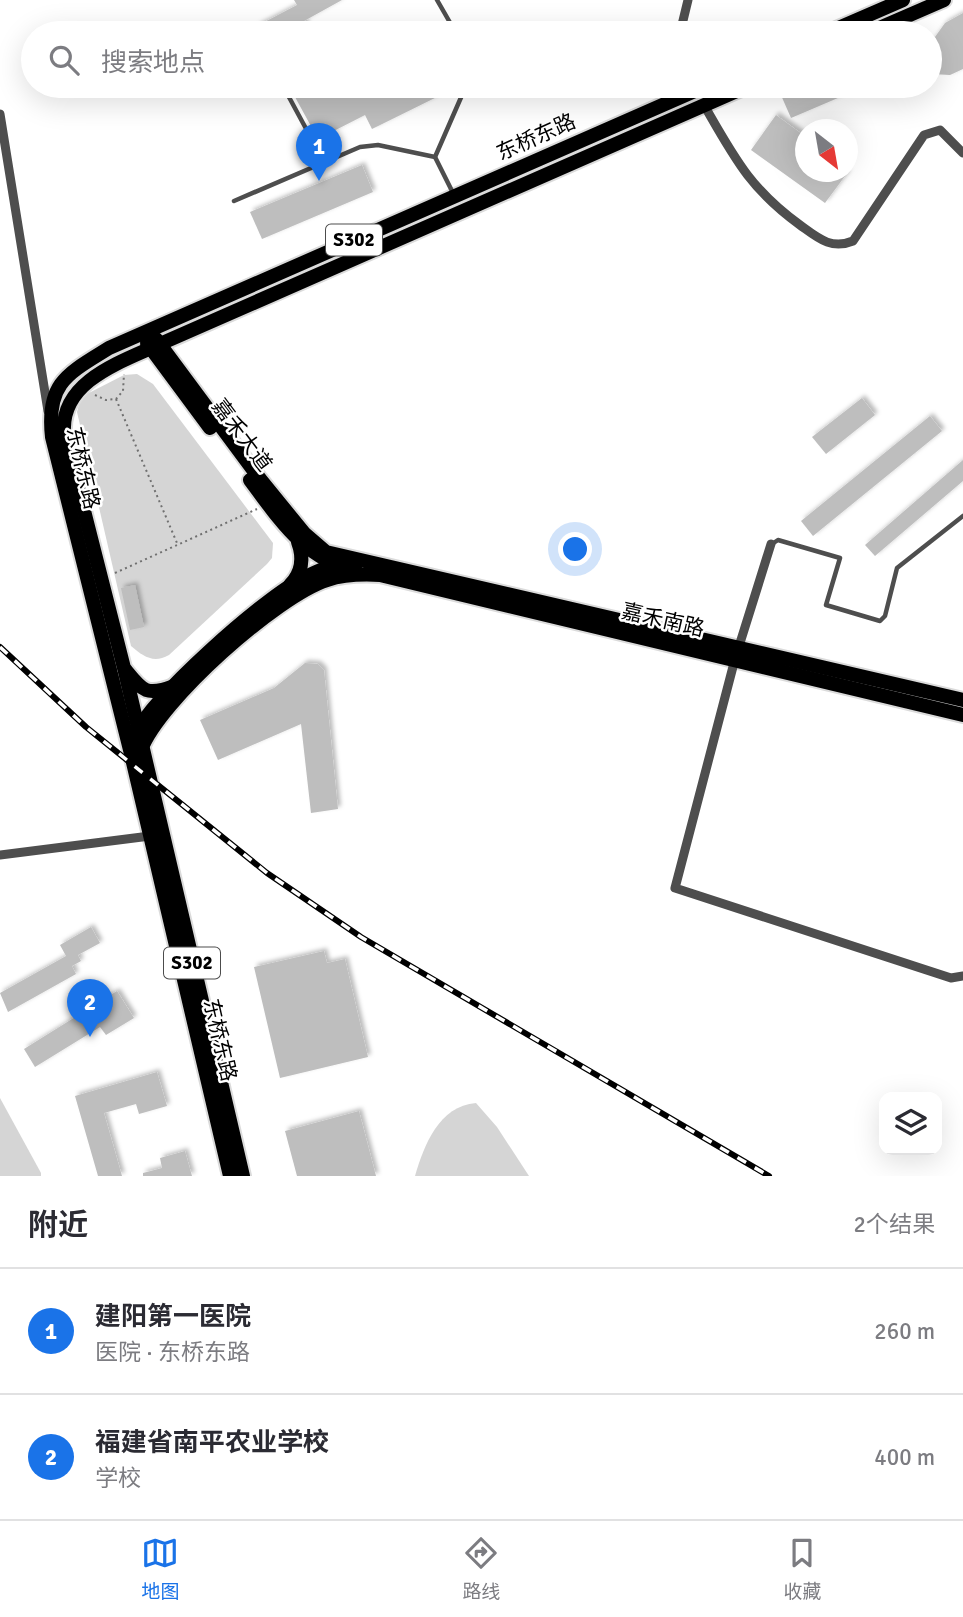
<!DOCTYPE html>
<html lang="zh">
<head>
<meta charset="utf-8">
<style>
  body { margin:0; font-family:Signika,"Noto Sans SC",sans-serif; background:#f7f7f7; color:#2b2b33 }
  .controls { position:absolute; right:21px; bottom:21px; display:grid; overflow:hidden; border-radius:14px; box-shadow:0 7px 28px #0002 }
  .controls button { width:63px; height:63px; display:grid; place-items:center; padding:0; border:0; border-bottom:2px solid #e1e1e2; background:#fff; color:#2b2b33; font:35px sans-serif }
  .compass { position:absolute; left:795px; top:119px; width:63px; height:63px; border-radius:50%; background:#fff; box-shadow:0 7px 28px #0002; rotate:149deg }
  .you { position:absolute; left:576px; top:550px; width:24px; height:24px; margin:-18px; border:5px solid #fff; border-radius:50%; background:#1a73e8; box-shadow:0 0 0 10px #1a73e833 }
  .badge { display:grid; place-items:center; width:46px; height:46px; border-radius:50%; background:#1a73e8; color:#fff; font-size:23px; font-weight:700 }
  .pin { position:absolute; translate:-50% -58px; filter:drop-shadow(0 2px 4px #0008) }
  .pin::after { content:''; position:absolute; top:37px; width:24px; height:21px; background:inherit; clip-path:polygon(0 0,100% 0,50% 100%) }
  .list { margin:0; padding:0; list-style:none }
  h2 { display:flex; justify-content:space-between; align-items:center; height:91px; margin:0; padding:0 28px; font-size:30px }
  h2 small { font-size:23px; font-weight:400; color:#7c7c81 }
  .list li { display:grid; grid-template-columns:46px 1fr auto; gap:21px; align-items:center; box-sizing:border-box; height:126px; padding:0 28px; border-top:2px solid #e1e1e2 }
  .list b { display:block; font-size:26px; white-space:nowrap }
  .list p { margin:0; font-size:23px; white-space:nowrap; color:#7c7c81 }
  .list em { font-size:23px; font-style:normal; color:#7c7c81 }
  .icon { flex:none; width:38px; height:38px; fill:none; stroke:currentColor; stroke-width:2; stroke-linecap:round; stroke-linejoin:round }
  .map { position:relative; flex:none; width:963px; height:1176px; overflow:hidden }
  .search { position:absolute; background:#fff; box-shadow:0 7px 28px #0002; left:21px; right:21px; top:21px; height:77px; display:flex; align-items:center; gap:18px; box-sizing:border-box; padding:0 24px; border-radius:38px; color:#7c7c81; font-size:26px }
  .sheet { height:343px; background:#fff }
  nav { display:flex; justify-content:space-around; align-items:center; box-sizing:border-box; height:98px; border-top:2px solid #e1e1e2; background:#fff; font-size:19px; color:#7c7c81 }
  nav a { display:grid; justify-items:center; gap:4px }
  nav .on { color:#1a73e8 }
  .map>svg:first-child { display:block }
  .green { fill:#d5d5d5 }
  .building { fill:#bebebe; filter:url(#shadow) }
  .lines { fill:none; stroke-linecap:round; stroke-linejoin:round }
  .primary-casing { stroke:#dbdbdb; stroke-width:18 }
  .path { stroke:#707070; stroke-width:2; stroke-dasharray:2 3.5; stroke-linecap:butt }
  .service { stroke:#4e4e4e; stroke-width:4.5 }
  .minor { stroke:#4e4e4e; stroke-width:9 }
  .primary { stroke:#000; stroke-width:14 }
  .rail-casing { stroke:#000; stroke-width:6 }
  .rail { stroke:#fff; stroke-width:3.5; stroke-dasharray:10; stroke-linecap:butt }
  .labels { text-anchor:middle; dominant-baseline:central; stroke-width:5; stroke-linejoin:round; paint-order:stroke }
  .shield { fill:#fff; stroke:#4c4c4c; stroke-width:2 }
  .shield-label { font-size:19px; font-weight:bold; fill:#000 }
  .street-label { font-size:21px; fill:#000; stroke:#fff }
</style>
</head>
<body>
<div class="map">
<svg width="963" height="1176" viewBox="0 0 963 1176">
  <defs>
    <filter id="shadow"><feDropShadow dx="3" dy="-3" stdDeviation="2" flood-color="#0004"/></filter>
  </defs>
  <rect width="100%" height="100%" fill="#fff"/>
  <!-- green -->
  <g class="green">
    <path d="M137,374L153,384L273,543L272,558L267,564L169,655C153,664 143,656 131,646L77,412L81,397L124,375Z"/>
    <polygon points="0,1098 41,1173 41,1176 0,1176"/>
    <path d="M476,1103L497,1127L529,1176H415C424,1145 439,1106 476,1103Z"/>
  </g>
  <!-- building -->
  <g class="building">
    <polygon points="294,0 342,0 304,21 310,33 261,33 257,26 297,5"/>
    <polygon points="963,13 963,69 950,75 932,74 930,44 945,23"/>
    <polygon points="289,86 320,86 327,98 351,86 441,86 445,93 372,129 365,115 318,139"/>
    <polygon points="777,86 866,86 791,118"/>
    <polygon points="776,115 806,137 806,172 848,172 825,203 751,150"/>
    <polygon points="362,165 373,192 262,239 250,212"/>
    <polygon points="862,398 875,415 826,454 812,437"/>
    <polygon points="930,416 942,431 813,536 801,521"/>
    <polygon points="963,460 963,481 875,556 865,545"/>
    <polygon points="135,585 144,627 130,630 121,588"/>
    <polygon points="305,663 318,664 324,670 338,809 311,813 301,724 218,760 200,720 274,688"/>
    <polygon points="91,927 100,943 78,955 81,961 72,966 76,974 8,1012 0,993 66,956 60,945"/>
    <polygon points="324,951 327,963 345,959 368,1057 280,1078 254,967"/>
    <polygon points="117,991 134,1018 106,1035 100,1027 35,1067 24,1049"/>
    <polygon points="157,1072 167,1106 139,1114 136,1104 104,1113 122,1176 98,1176 75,1096"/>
    <polygon points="359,1111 376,1176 297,1176 285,1131"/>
    <polygon points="185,1151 192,1176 143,1176 143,1173 162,1168 160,1158"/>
  </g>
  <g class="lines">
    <!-- primary casing -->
    <g class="primary-casing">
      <g id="primary">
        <polyline points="827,33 903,0"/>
        <polyline points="868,33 944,0"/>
        <polyline points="156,339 260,479 304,533 326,552 963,700"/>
        <polyline points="147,343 210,428"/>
        <path d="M250,480C280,520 304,559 356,571"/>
        <path d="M290,585C302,573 304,558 298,542"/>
        <polyline points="125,672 243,1176"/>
        <path d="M174,686C145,697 142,690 124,668L64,432C61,381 121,362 160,344L748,86"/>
        <path d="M136,733C156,694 259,603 298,581C310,574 324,569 337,563"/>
        <path d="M141,750C159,701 277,596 327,580C345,574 362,574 380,575L963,715"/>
        <path d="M230,1176L131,754L52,437C46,383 67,374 109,348L706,86"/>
      </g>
    </g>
    <!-- path -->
    <g class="path">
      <polyline points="95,395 106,400 116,399 123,391 124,374"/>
      <polyline points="116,399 177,543"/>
      <polyline points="115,573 257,509"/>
    </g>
    <!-- service -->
    <g class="service">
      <polyline points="437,0 456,33"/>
      <polyline points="283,86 324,162"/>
      <polyline points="454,195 435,157 466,86"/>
      <polyline points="234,201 360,147 378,145 435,157"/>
      <polyline points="772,544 778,540 840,558 826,605 880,621 885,616 897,568 963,516"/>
    </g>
    <!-- minor -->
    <g class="minor">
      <polyline points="680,33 688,0"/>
      <path d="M704,105C734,157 750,189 800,225C818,238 831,250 853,241L924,135L940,130L963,153"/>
      <polyline points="0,114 48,411"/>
      <polyline points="771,544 735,659 675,888 951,978 963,976"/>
      <polyline points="0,855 150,836"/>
    </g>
    <!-- primary -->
    <use href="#primary" class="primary"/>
    <!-- rail casing -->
    <g class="rail-casing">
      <polyline id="rail" points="0,647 86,727 267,873 361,937 769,1176"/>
    </g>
    <!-- rail -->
    <use href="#rail" class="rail"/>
  </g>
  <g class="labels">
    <!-- shield labels -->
    <g class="shield">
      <rect x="326" y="224.5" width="56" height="31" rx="5"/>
      <rect x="164" y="947.5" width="56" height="31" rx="5"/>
    </g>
    <g class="shield-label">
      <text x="354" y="240">S302</text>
      <text x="192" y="963">S302</text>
    </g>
    <!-- street labels -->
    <g class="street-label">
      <text transform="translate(536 137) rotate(-24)">东桥东路</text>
      <text transform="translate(242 435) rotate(53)">嘉禾大道</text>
      <text transform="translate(83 468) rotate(77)">东桥东路</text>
      <text transform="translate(663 620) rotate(13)">嘉禾南路</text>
      <text transform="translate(220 1040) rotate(77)">东桥东路</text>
    </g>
  </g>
</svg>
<div class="controls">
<button><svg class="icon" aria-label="layers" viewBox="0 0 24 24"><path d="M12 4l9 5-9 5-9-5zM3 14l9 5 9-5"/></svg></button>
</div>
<svg class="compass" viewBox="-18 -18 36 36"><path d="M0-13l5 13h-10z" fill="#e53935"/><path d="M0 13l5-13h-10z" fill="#7c7c81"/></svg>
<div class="you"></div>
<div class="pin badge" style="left:319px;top:181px">1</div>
<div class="pin badge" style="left:90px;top:1037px">2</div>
<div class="search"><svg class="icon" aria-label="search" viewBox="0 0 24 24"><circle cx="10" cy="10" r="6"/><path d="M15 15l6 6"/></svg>搜索地点</div>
</div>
<section class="sheet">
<h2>附近<small>2个结果</small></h2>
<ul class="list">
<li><span class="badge">1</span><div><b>建阳第一医院</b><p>医院 · 东桥东路</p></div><em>260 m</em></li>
<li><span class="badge">2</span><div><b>福建省南平农业学校</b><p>学校</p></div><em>400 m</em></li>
</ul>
</section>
<nav>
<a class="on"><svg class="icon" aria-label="map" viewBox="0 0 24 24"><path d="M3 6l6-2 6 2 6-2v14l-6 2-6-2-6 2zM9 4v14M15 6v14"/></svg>地图</a>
<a><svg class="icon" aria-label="directions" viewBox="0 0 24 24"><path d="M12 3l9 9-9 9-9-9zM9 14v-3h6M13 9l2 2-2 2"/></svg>路线</a>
<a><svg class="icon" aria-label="saved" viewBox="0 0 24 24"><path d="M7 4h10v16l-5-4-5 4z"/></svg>收藏</a>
</nav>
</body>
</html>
